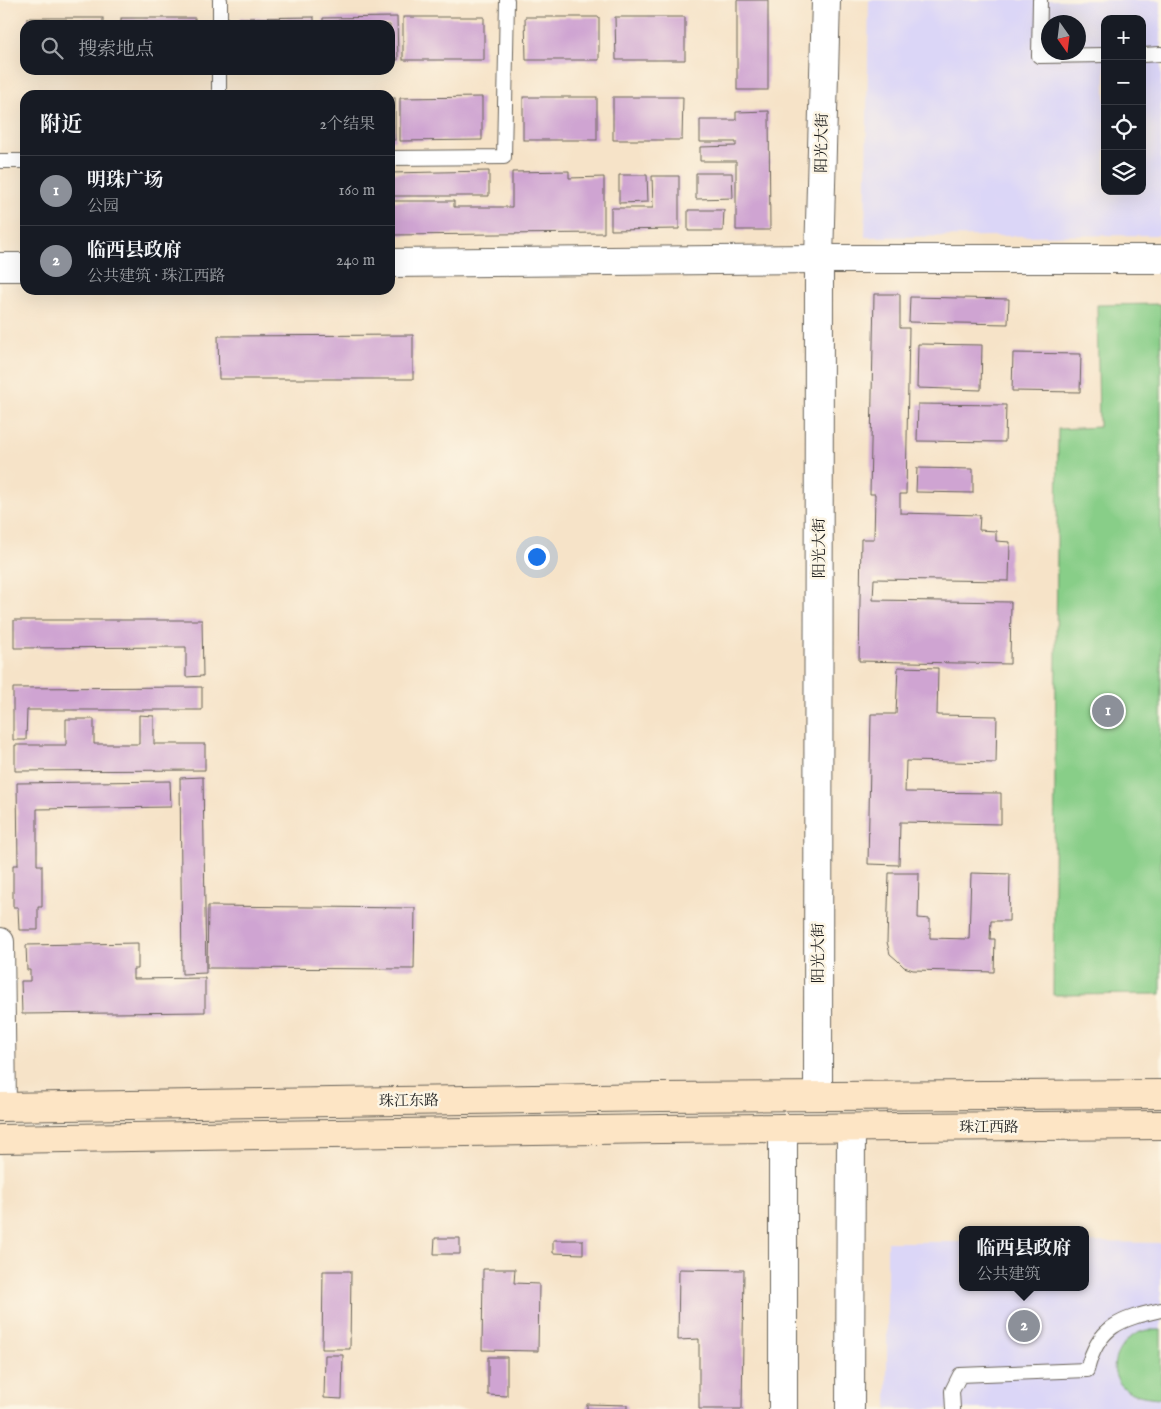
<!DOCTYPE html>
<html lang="zh">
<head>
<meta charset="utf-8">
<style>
  body { margin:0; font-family:"IM FELL English","Noto Serif SC",serif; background:#242831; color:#f1f3f6 }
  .controls { position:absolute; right:15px; top:15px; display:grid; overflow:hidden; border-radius:10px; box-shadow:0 5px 20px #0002 }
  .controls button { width:45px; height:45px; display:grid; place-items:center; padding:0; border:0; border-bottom:1px solid #363941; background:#171b24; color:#f1f3f6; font:25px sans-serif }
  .compass { position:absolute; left:1041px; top:15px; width:45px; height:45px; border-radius:50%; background:#171b24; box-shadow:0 5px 20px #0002; rotate:166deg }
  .you { position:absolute; left:536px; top:556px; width:18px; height:18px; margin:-12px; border:4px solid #fff; border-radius:50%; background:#1a73e8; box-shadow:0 0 0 8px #1a73e833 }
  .badge { display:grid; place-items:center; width:32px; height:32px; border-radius:50%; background:#8c9099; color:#fff; font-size:16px; font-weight:700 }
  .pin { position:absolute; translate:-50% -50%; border:2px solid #fff; box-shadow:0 1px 5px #0006 }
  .popup { position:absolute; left:959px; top:1226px; width:130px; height:65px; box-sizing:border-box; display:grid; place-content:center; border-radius:10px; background:#171b24; filter:drop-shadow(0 1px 4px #0005); font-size:16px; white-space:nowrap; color:#9ea1a6 }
  .popup b { font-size:19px; color:#f1f3f6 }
  .popup::after { content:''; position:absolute; left:50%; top:100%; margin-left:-10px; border:10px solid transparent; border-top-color:#171b24 }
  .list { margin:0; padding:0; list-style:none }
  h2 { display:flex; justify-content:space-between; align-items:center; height:65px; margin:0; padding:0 20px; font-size:21px }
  h2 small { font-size:16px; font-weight:400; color:#9ea1a6 }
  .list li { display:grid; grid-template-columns:32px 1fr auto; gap:15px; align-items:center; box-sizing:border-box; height:70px; padding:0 20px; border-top:1px solid #363941 }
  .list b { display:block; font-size:19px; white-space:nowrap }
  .list p { margin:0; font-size:16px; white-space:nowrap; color:#9ea1a6 }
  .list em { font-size:16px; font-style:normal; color:#9ea1a6 }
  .icon { flex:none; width:28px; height:28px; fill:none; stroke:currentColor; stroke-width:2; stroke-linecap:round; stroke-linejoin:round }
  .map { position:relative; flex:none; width:1161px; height:1409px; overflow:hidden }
  .search { position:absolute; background:#171b24; box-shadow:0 5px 20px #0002; left:20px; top:20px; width:375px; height:55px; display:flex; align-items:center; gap:12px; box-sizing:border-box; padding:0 18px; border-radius:15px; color:#9ea1a6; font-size:19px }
  .panel { position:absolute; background:#171b24; box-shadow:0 5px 20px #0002; left:20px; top:90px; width:375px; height:205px; border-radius:15px }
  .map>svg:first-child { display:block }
  .built { fill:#dbd6f7; fill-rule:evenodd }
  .green { fill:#88ce88; stroke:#527552 }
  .building { fill:#cfa4d2 }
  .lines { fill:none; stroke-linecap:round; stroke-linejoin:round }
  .service-casing { stroke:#686258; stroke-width:16 }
  .minor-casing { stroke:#686258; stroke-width:30 }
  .tertiary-casing { stroke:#686258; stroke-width:30 }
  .secondary-casing { stroke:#686258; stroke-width:30 }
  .service { stroke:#fff; stroke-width:14 }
  .minor { stroke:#fff; stroke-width:28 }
  .tertiary { stroke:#fff; stroke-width:28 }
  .secondary { stroke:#fde5c5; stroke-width:28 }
  .labels { text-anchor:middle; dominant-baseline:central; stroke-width:5; stroke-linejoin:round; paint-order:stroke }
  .street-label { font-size:15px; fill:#1c1c1c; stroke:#fcf5e5 }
</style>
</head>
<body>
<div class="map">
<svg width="1161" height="1409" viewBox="0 0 1161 1409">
  <rect width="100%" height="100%" fill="#fcf5e5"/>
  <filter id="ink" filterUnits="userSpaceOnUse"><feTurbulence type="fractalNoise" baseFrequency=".02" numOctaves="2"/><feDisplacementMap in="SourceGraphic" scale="10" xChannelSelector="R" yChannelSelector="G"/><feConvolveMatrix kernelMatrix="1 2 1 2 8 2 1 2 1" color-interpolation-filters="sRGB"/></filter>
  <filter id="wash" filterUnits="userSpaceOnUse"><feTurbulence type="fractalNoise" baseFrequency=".0096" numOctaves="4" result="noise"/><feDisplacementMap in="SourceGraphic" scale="20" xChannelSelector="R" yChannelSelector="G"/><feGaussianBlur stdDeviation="1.12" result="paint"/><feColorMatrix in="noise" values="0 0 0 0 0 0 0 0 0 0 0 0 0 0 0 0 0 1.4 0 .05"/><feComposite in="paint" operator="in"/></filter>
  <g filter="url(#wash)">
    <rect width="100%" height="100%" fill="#f6e3c8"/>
    <!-- built -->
    <g class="built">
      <path d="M869,0H1161V235L865,237ZM1105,19H1142V191H1105ZM1048,22H1078V52H1048Z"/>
      <polygon points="887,1242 963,1242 963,1287 1085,1287 1085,1242 1161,1243 1161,1409 887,1409"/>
    </g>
    <!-- green -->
    <g class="green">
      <polygon points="1161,304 1161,994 1053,995 1058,429 1099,427 1097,305"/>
      <path d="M1147,1330H1161V1398C1148,1397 1133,1396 1123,1387C1102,1367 1122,1335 1147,1330Z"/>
    </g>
    <g id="blocks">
      <!-- building -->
      <g class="building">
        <rect x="737" y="0" width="31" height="90"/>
        <polygon points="314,17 314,25 239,25 239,18"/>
        <polygon points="397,17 398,60 390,60 390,25 323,25 323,18"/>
        <rect x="403" y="17" width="81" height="43"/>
        <polygon points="525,17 599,17 599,60 526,60"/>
        <polygon points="615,17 685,17 685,60 616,60"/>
        <rect x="27" y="18" width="76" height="7"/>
        <rect x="121" y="18" width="74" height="7"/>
        <polygon points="482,97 482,140 400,141 400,98"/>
        <rect x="523" y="97" width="74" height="43"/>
        <polygon points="613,97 683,97 682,140 613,140"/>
        <rect x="390" y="98" width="5" height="42"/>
        <polygon points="769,111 770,230 736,230 736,161 700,161 700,147 736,146 736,142 700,142 700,120 736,120 736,112"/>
        <polygon points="489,171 489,196 390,196 390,173"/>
        <polygon points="569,171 569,178 604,177 604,233 390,235 390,201 454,201 454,207 512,207 512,172"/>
        <polygon points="696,173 732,173 733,198 696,199"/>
        <polygon points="619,175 647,175 648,202 619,203"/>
        <polygon points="652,176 679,176 679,229 611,230 611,208 653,208"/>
        <polygon points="688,210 724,210 723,231 688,231"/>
        <polygon points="874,294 900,294 900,328 909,328 906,494 900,494 900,513 980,515 979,530 996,531 996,541 1010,542 1009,581 874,579 873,600 1011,602 1010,664 859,661 861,539 874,539 875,494 870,494"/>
        <polygon points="910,297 1009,299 1008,324 909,322"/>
        <polygon points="413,335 413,379 219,379 218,336"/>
        <polygon points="918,344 982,345 981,390 917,388"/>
        <polygon points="1013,353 1081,354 1080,392 1012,391"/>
        <polygon points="918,404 1006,405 1005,442 917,441"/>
        <polygon points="917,468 973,469 973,493 916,492"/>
        <polygon points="14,620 202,620 203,676 186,677 186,647 14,648"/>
        <polygon points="898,667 938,668 937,715 997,716 996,763 906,761 905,792 1001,793 1001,824 900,822 899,865 868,864 871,714 896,714"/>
        <polygon points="202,687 202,710 27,710 26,740 13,740 13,688"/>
        <polygon points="139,715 154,716 154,744 205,744 205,770 15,771 15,745 66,745 66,719 94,719 94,744 139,744"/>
        <polygon points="203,777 206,973 182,974 180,778"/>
        <polygon points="170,781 171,807 37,809 37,865 42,865 42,907 38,907 38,930 19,930 18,907 13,907 13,865 18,865 17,783"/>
        <polygon points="889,873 919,873 918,918 930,919 930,938 969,939 971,873 1010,874 1009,921 991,921 990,939 995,939 994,972 913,970 904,967 897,960 890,954 887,942"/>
        <polygon points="208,906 415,908 414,969 207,968"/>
        <polygon points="138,943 138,969 133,969 133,979 205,978 205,1012 22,1014 21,981 30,981 30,970 27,970 26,945"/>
        <polygon points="435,1238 460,1238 460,1254 434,1254"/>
        <polygon points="553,1240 583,1240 583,1254 553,1253"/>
        <polygon points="483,1269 515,1269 514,1283 539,1284 538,1351 482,1350"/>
        <polygon points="679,1269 744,1270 742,1409 699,1409 699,1339 678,1340"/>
        <polygon points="323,1271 351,1271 350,1349 322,1349"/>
        <polygon points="325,1355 343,1355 342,1399 324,1398"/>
        <polygon points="488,1357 507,1357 507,1396 488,1395"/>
        <polygon points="587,1404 627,1405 627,1409 587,1409"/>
      </g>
    </g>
  </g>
  <g filter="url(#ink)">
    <use href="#blocks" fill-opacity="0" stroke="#686258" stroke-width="1"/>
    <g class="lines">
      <!-- service casing -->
      <g class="service-casing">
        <g id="service">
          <polyline points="1040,0 1039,56 1105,55"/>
          <polyline points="220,25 220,0"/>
          <polyline points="1142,55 1161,54"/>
          <polyline points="219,95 219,70"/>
          <polyline points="390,158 504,157 507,0"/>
          <polyline points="0,161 25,161"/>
          <path d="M953,1409L952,1391L960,1375L1087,1370C1098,1326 1120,1319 1161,1310"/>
        </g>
      </g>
      <!-- minor casing -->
      <g class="minor-casing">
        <polyline id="minor" points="0,942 2,1107"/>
      </g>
      <!-- tertiary casing -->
      <g class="tertiary-casing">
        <g id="tertiary">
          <polyline points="390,263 819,259 1161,259"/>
          <polyline points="0,267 25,267"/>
          <polyline points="818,1096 819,259 826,0"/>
          <polyline points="783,1409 783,1128"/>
          <polyline points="850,1409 851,1128"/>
        </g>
      </g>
      <!-- secondary casing -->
      <g class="secondary-casing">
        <g id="secondary">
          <polyline points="0,1107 660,1097 1161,1094"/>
          <polyline points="0,1139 660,1129 1161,1125"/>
        </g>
      </g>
      <!-- service -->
      <use href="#service" class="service"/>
      <!-- minor -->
      <use href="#minor" class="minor"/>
      <!-- tertiary -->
      <use href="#tertiary" class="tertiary"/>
      <!-- secondary -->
      <use href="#secondary" class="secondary"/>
    </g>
  </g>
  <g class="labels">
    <!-- street labels -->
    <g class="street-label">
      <text transform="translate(822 143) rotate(-89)">阳光大街</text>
      <text transform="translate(819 548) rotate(-90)">阳光大街</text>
      <text transform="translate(818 953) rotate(-90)">阳光大街</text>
      <text transform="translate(409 1101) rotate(-1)">珠江东路</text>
      <text x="989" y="1127">珠江西路</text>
    </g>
  </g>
</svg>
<div class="controls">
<button>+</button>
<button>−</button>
<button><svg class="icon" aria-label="locate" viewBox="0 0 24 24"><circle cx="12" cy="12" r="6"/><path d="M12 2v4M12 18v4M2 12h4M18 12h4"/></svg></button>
<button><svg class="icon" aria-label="layers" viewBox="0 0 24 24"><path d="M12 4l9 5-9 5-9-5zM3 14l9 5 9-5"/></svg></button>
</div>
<svg class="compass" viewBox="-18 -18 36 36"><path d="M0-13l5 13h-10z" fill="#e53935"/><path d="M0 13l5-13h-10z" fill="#9ea1a6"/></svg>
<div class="you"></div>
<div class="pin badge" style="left:1108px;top:711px">1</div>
<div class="pin badge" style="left:1024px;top:1326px">2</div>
<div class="popup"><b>临西县政府</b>公共建筑</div>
<div class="search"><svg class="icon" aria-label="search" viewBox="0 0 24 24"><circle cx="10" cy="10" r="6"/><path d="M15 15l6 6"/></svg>搜索地点</div>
<section class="panel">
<h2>附近<small>2个结果</small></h2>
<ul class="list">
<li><span class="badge">1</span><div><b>明珠广场</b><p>公园</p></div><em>160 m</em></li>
<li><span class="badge">2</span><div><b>临西县政府</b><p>公共建筑 · 珠江西路</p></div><em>240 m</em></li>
</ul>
</section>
</div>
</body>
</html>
